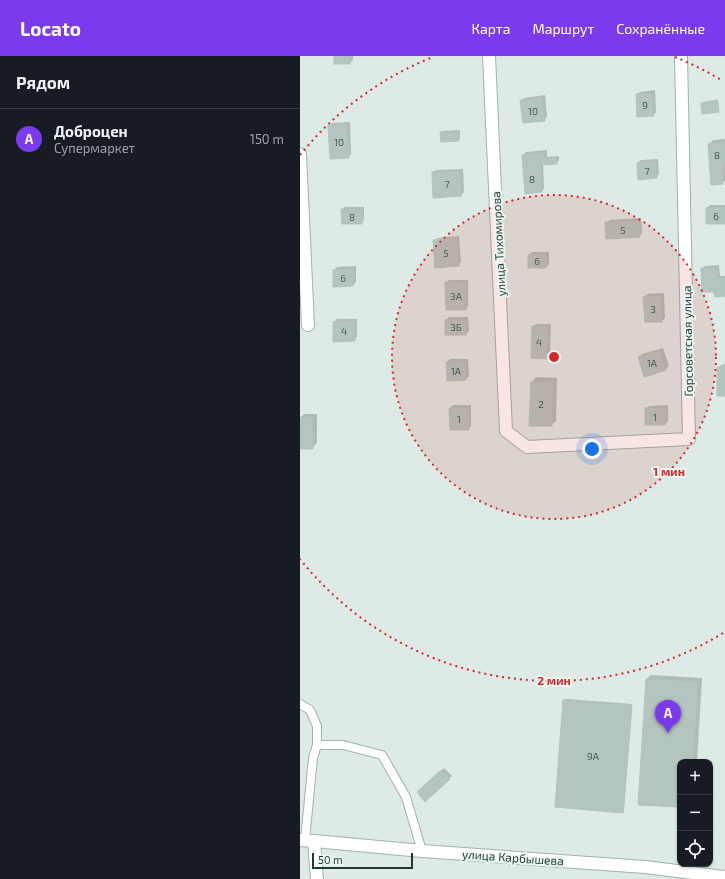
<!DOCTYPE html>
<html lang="ru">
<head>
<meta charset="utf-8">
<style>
  body { margin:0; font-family:"Exo 2",sans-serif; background:#242831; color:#f1f3f6 }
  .controls { position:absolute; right:12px; bottom:12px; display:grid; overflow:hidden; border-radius:8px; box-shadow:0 1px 3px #0004 }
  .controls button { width:36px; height:36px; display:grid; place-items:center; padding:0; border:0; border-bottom:1px solid #363941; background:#171b24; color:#f1f3f6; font:20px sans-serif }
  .scale { position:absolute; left:12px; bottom:10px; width:101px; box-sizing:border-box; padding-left:4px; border:2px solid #1f3a33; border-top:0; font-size:11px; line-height:14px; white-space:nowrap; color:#1f3a33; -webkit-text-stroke:3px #eef7f2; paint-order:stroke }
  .you { position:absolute; left:292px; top:393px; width:14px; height:14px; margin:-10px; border:3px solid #fff; border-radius:50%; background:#1a73e8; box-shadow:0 0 0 6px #1a73e833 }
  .badge { display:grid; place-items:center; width:26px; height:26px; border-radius:50%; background:#7c3aed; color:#fff; font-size:13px; font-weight:700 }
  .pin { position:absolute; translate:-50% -33px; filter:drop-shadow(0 1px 2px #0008) }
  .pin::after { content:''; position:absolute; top:21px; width:14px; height:12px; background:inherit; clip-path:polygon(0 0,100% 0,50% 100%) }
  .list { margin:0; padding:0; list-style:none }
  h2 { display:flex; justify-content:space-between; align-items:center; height:52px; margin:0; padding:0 16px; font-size:17px }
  h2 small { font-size:13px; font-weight:400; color:#9ea1a6 }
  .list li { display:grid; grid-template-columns:26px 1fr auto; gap:12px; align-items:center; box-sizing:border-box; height:60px; padding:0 16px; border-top:1px solid #363941 }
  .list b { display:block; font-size:15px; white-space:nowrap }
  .list p { margin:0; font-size:13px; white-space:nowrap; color:#9ea1a6 }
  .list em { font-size:13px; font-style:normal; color:#9ea1a6 }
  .icon { flex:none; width:22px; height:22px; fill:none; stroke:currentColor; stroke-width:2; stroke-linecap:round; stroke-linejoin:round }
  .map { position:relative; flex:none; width:425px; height:823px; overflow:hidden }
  header { display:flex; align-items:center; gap:24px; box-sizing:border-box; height:56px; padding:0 20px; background:#7c3aed; color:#fff }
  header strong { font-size:19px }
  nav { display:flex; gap:22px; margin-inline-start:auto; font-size:14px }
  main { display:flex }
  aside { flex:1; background:#171b24 }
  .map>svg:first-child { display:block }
  .shadow { fill:#0003 }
  .building { fill:#b3c5be; stroke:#b0c3bc }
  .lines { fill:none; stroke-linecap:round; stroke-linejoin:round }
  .lane-casing { stroke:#a0b2ac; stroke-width:10 }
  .street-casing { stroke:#a0b2ac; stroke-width:14 }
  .secondary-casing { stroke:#9cb6ad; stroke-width:14 }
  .lane { stroke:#fff; stroke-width:8 }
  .street { stroke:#fff; stroke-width:12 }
  .secondary { stroke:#fff; stroke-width:12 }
  .ring { fill:none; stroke:#d62828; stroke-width:2; stroke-dasharray:2 4 }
  .labels { text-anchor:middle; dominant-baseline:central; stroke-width:4; stroke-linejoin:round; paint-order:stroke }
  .number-label { font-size:10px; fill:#445d56 }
  .street-label { font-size:12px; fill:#1f3a33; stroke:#eef7f2 }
  .centre { fill:#d62828; stroke:#eef7f2; stroke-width:2 }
  .ring-label { font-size:12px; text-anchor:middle; font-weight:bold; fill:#d62828; stroke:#eef7f2; stroke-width:4; stroke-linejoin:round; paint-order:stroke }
</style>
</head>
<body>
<header>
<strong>Locato</strong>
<nav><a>Карта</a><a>Маршрут</a><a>Сохранённые</a></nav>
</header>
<main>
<aside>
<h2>Рядом<small></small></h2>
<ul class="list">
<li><span class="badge">A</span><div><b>Доброцен</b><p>Супермаркет</p></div><em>150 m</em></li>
</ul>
</aside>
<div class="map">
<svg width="425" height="823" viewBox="0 0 425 823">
  <rect width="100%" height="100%" fill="#ddeae5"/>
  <!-- shadow -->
  <g class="shadow">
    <polygon points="35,0 53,0 53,4 50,7"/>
    <polygon points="355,34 356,56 353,59 337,39 340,36"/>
    <polygon points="245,39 247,61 244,64 221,45 224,42"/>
    <polygon points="418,44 419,54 418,55 402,47"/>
    <polygon points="50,66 51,98 48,101 30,70 32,67"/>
    <polygon points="160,74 160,83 159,84 141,77 142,75"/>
    <polygon points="425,83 425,125 423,127 409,88 413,84"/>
    <polygon points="247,94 247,101 259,100 259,104 256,107 243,108 244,132 242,135 223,99 226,96"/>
    <polygon points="358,103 359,118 356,121 338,107 341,104"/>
    <polygon points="163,113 164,136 161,139 134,141 133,117 136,114"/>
    <polygon points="410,149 425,149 425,167 407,152"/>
    <polygon points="45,151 64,151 64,164 61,167 42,154"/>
    <polygon points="341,162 342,177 339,180 307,167 310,164"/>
    <polygon points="159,180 161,206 158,209 134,185 137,182"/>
    <polygon points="232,196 249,196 249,208 246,211 229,199"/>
    <polygon points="419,209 420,220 425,220 425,239 415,235 402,213 405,210"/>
    <polygon points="56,210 56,226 53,229 34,214 37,211"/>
    <polygon points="149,224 168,224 168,250 166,253 146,227"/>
    <polygon points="364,237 365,262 362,265 344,241 347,238"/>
    <polygon points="149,261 168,261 169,275 166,278 146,264"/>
    <polygon points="37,263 57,263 57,281 54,284 34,285 34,266"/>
    <polygon points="236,268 251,268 250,299 247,302 233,271"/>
    <polygon points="363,292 369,310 366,313 339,301 342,298"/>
    <polygon points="150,303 168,303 169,320 166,323 147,306"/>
    <polygon points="425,308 425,339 418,312 421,309"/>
    <polygon points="236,321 257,322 256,365 251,369 230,369 232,326"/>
    <polygon points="153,349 171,349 171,370 168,373 150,352"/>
    <polygon points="368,349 368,365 365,368 346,353 349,350"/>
    <polygon points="4,358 17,358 17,387 12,392 0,392 0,362"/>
    <polygon points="351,619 402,622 397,706 380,706 380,750 346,623"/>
    <polygon points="266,643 332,648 324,754 323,756 264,644"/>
    <polygon points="144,712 152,720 125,744 118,736"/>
  </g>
  <!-- building -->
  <g class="building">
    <rect x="34" y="0" width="16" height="8"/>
    <polygon points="352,37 354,60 337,61 336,38"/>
    <polygon points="242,42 245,65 223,67 220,44"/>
    <polygon points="417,44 419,56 402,58 401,47"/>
    <polygon points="47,68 49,102 30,103 28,69"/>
    <polygon points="159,75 159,85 141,86 140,76"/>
    <polygon points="425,86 425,109 422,109 423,128 411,129 408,88"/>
    <polygon points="244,97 245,103 256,102 257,108 240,109 242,136 225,138 222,99"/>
    <polygon points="355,105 357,122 338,124 337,107"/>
    <polygon points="160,115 161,140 133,142 132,116"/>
    <polygon points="425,151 425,168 406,168 406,152"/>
    <polygon points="41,153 62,153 62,168 42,168"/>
    <polygon points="339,165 340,181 306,183 305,166"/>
    <polygon points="157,182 159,210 135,212 133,184"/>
    <polygon points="246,198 246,212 228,212 228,199"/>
    <polygon points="401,212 417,212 417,223 425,223 425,240 415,241 414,236 402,236"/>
    <polygon points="53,213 53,230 33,231 33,214"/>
    <polygon points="145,226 166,227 166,254 146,254"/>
    <polygon points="361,240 362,266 345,266 343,241"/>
    <rect x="145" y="264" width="21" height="15"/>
    <polygon points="55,265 55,285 33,286 33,266"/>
    <polygon points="232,270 248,271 247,303 231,302"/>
    <polygon points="360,294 366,314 344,321 338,301"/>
    <polygon points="166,305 166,324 147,325 146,306"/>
    <rect x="417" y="311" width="8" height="29"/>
    <polygon points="231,326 253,326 252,370 229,370"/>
    <polygon points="149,352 168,352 169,374 150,374"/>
    <rect x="345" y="352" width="20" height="17"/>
    <polygon points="0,362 12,362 13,393 0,393"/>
    <polygon points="346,623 398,626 393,706 380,706 380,751 338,749"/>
    <polygon points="263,644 332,649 323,757 255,751"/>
    <polygon points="141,714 150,723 125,746 117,736"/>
  </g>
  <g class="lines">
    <!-- lane casing -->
    <g class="lane-casing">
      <g id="lane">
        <polyline points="0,648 10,654 17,670 17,689"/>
        <polyline points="5,784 13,702 17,689 43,689 82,699 106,741 122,795"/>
      </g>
    </g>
    <!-- street casing -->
    <g class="street-casing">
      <g id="street">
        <polyline points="189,0 206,375 227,391 389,383 381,0"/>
        <polyline points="0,98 8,269"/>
        <polyline points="14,785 122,795 345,811 425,821"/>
      </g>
    </g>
    <!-- secondary casing -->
    <g class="secondary-casing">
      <polyline id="secondary" points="0,784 14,785 17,823"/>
    </g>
    <!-- lane -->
    <use href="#lane" class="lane"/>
    <!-- street -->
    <use href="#street" class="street"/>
    <!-- secondary -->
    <use href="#secondary" class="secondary"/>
  </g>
  <!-- distance rings -->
  <circle cx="254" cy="301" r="162" fill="#d62828" fill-opacity=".12"/>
  <g class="ring">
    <circle cx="254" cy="301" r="162"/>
    <path d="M423 577A324 324 0 0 1 0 503M0 99A324 324 0 0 1 133 1M375 1A324 324 0 0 1 423 25"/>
  </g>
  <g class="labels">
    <!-- number labels -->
    <g class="number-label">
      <text x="345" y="49">9</text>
      <text x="233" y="55">10</text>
      <text x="39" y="86">10</text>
      <text x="417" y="99">8</text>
      <text x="347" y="115">7</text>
      <text x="232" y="123">8</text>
      <text x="147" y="128">7</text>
      <text x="416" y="160">6</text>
      <text x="52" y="161">8</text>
      <text x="323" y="174">5</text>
      <text x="146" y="197">5</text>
      <text x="237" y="205">6</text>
      <text x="43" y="222">6</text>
      <text x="156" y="240">3А</text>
      <text x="353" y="253">3</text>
      <text x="156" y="271">3Б</text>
      <text x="44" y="275">4</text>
      <text x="239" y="286">4</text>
      <text x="352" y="307">1А</text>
      <text x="156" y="315">1А</text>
      <text x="241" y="348">2</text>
      <text x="355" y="361">1</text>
      <text x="159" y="363">1</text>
      <text x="293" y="700">9А</text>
    </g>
    <!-- street labels -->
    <g class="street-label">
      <text transform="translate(198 188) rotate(-93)">улица Тихомирова</text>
      <text transform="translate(387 285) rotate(-91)">Горсоветская улица</text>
      <text transform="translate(213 801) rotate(4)">улица Карбышева</text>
    </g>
  </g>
  <circle cx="254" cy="301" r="6" class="centre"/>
  <g class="ring-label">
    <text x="369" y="420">1 мин</text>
    <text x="254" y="629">2 мин</text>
  </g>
</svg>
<div class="controls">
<button>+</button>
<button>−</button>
<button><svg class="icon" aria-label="locate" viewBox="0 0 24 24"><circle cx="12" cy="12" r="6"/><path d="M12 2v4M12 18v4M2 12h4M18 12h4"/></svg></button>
</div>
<div class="scale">50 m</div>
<div class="you"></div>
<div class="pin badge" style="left:368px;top:677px">A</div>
</div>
</main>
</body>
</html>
